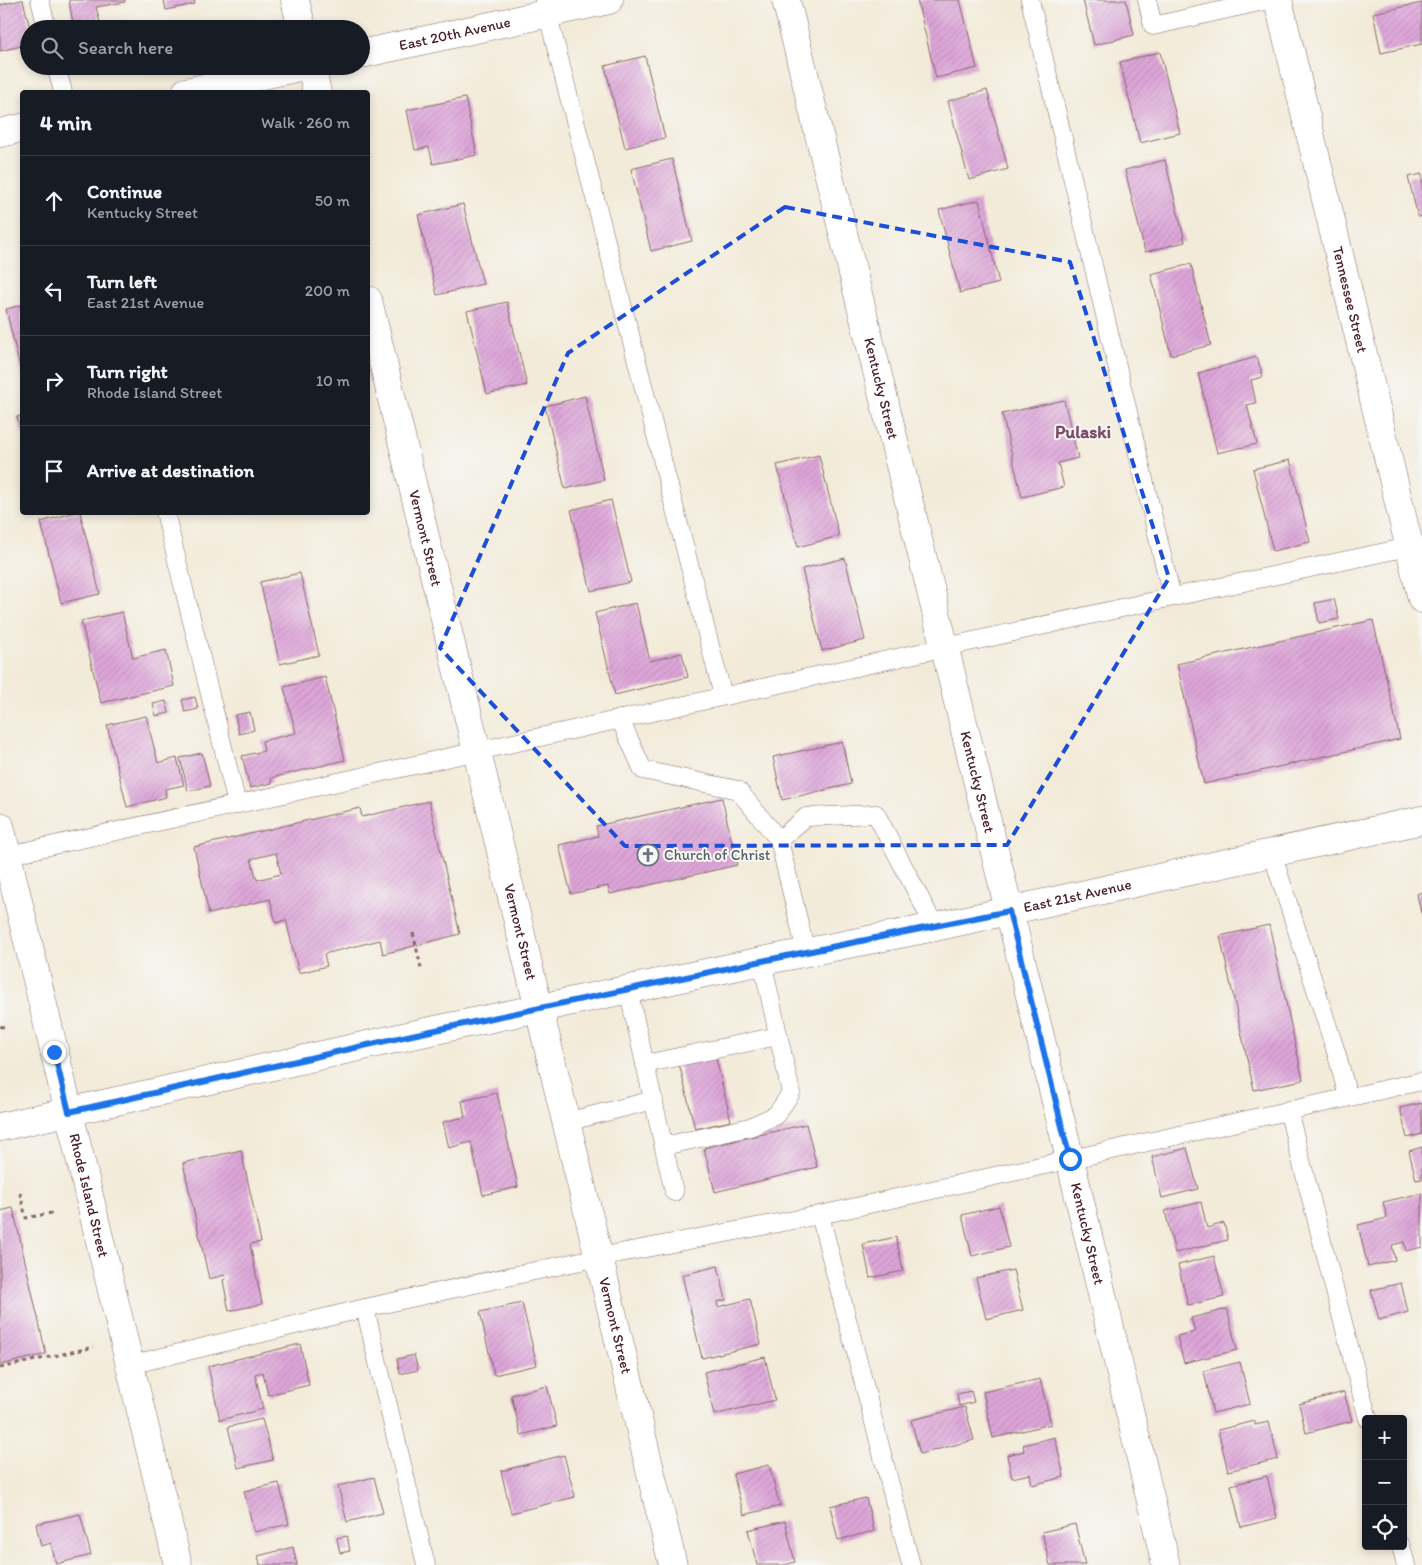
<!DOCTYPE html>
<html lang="en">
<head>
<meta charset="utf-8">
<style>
  body { margin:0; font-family:Itim,sans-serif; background:#242831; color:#f1f3f6 }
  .controls { position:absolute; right:15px; bottom:15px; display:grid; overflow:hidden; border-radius:5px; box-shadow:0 2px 8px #0003 }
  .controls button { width:45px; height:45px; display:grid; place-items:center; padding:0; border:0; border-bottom:1px solid #363941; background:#171b24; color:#f1f3f6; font:25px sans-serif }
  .stop { position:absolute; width:15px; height:15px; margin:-11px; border:4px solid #1a73e8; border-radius:50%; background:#fff }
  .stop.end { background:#1a73e8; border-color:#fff; box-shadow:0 1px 5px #0008 }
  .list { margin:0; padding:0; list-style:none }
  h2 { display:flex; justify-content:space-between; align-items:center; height:65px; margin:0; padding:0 20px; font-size:21px }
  h2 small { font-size:16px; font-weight:400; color:#9ea1a6 }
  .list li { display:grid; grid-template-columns:32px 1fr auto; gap:15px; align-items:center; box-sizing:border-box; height:90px; padding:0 20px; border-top:1px solid #363941 }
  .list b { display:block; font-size:19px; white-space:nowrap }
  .list p { margin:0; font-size:16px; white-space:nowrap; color:#9ea1a6 }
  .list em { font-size:16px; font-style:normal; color:#9ea1a6 }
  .icon { flex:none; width:28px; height:28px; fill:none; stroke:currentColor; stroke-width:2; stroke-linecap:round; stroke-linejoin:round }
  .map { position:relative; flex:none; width:1422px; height:1565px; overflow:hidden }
  .search { position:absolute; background:#171b24; box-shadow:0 2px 8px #0003; left:20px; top:20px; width:350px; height:55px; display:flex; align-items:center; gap:12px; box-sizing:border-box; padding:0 18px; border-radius:28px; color:#9ea1a6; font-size:19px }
  .panel { position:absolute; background:#171b24; box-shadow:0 2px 8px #0003; left:20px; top:90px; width:350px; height:425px; border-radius:5px }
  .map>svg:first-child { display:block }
  .building { fill:url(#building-hatch); fill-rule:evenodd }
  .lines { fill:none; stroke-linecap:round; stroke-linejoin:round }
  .service-casing { stroke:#856668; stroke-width:19 }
  .minor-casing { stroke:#856668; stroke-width:29 }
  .tertiary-casing { stroke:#856668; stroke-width:29 }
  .path { stroke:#856668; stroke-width:3; stroke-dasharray:4 4; stroke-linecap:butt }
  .service { stroke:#fff; stroke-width:18 }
  .minor { stroke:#fff; stroke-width:28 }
  .tertiary { stroke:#fff; stroke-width:28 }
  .route { stroke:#1a73e8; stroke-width:6 }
  .marked { fill:none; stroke:#1d4ed8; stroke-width:4; stroke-dasharray:10 6; stroke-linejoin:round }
  .labels { text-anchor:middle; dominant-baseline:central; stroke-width:4; stroke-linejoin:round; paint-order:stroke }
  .street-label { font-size:15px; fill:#4a1f2b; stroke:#f6f6f2 }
  .worship-label { font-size:15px; fill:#5b616d; stroke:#f6f6f2; text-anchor:start }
  .quarter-label { font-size:18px; font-weight:bold; fill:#7d4e68; stroke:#f6f6f2 }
</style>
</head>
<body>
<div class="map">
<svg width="1422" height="1565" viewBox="0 0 1422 1565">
  <defs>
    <pattern id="building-hatch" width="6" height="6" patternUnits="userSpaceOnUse" patternTransform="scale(1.25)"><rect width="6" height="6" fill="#dda6d9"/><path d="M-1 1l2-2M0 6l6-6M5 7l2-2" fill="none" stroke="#bf8eba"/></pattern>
  </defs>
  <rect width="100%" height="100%" fill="#f6f6f2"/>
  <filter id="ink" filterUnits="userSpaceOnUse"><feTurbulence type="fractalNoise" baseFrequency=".02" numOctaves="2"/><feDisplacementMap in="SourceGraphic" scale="10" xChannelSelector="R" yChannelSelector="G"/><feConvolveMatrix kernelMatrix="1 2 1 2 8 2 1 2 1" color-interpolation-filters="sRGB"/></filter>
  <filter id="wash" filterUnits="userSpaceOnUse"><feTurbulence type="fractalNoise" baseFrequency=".0096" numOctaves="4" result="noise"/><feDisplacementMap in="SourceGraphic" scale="20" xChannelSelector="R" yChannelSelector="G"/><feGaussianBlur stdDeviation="1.12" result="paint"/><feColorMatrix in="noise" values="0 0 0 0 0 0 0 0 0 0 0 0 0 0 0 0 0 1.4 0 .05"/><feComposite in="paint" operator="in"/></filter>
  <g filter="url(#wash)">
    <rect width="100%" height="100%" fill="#f3ebd9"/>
    <g id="blocks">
      <!-- building -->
      <g class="building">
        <polygon points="21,0 23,0 30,29 29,29 29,44 0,51 0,5"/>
        <polygon points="69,0 125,0 125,2 96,7 100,23 74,29"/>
        <polygon points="164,0 194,0 195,4 166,10"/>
        <polygon points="917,0 960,0 977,68 936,78"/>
        <polygon points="1083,0 1126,0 1134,35 1094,45"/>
        <polygon points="1422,3 1422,44 1381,53 1373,13"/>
        <polygon points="1160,52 1180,133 1140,143 1120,62"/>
        <polygon points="645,56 665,138 625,148 605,66"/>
        <polygon points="987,90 1008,169 969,180 948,101"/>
        <polygon points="465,98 477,155 433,164 429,147 415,150 407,110"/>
        <polygon points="672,159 692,241 651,251 631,169"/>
        <polygon points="1165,160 1185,242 1145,252 1125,170"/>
        <polygon points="1422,174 1422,216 1418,217 1408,177"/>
        <polygon points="979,200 999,283 960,293 939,210"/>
        <polygon points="463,204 483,284 437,295 418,215"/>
        <polygon points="1191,264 1211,345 1171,355 1151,274"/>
        <polygon points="507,302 527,385 487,394 467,311"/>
        <polygon points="22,305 22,376 6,309"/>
        <polygon points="1257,357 1263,377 1251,380 1256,403 1247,405 1257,444 1217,453 1198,373"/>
        <polygon points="585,396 604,480 565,489 545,406"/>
        <polygon points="1064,400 1078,458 1058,463 1064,487 1022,497 1002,414"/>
        <polygon points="22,416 22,437 17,417"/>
        <polygon points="819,455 839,536 798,547 777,465"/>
        <polygon points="1290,460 1310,542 1273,551 1253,469"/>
        <polygon points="611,500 631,582 591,591 571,510"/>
        <polygon points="76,512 80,512 100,594 61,603 41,522"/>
        <polygon points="845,558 865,640 822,651 802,569"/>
        <polygon points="300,573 319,655 280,664 260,582"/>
        <polygon points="1334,599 1339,619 1319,623 1315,603"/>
        <polygon points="636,603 650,661 682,653 688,677 615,695 595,613"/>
        <polygon points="122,612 133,658 166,650 174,686 101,703 81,621"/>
        <polygon points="1373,620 1400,739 1204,784 1177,664"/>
        <polygon points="325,677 345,760 271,778 272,783 250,788 242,756 264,751 262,741 296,733 284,687"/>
        <polygon points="195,697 198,709 185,712 182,700"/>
        <polygon points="166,701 169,713 156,716 153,704"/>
        <polygon points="250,712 254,730 239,734 235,715"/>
        <polygon points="146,716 158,763 177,758 184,785 165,789 166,797 127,807 107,725"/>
        <polygon points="842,742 851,784 782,800 773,757"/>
        <polygon points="202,753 210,786 188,791 180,758"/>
        <polygon points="722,798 737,865 610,894 608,886 571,894 559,845 598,836 596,826"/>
        <path d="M429,801L460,934L383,954L380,940L324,954L327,966L299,973L286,920L276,923L270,899L209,914L194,847L360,808L362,817ZM276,853L281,874L257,880L251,859Z"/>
        <polygon points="1422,892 1422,913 1421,913 1417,894"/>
        <polygon points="1269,925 1303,1080 1254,1090 1220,936"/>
        <polygon points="714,1050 731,1121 695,1129 678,1059"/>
        <polygon points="497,1093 518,1187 483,1195 471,1142 449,1148 443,1122 465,1117 462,1101"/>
        <polygon points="1422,1103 1422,1134 1407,1138 1400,1108"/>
        <polygon points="806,1124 817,1167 715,1192 704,1148"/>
        <polygon points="1422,1147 1422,1179 1416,1180 1409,1151"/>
        <polygon points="1187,1148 1198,1189 1162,1198 1152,1157"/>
        <polygon points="241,1150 261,1242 250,1244 262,1304 229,1311 223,1280 226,1279 225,1275 209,1279 183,1163"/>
        <polygon points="1422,1193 1422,1247 1406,1251 1404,1242 1392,1245 1395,1260 1368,1267 1358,1225 1387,1218 1383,1202"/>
        <polygon points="1201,1202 1207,1228 1224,1223 1228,1240 1175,1253 1165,1211"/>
        <polygon points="999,1206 1009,1247 972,1256 962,1215"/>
        <polygon points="13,1208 46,1354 0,1365 0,1211"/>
        <polygon points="896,1237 903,1271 870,1278 863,1244"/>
        <polygon points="1214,1256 1224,1297 1188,1305 1178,1265"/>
        <polygon points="718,1266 726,1300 717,1302 718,1307 750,1299 761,1344 702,1358 682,1275"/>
        <polygon points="1013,1270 1023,1310 986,1319 976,1278"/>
        <polygon points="1401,1283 1408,1312 1379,1320 1371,1290"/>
        <polygon points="522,1303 537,1365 494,1375 480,1312"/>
        <polygon points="1227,1309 1237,1350 1184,1363 1177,1336 1195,1332 1191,1318"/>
        <polygon points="300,1344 309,1385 268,1395 263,1372 255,1374 263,1409 220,1420 208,1366"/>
        <polygon points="414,1355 418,1370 400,1374 397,1359"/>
        <polygon points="765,1357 775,1400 714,1415 704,1372"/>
        <polygon points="1240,1362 1250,1404 1213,1413 1204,1371"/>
        <polygon points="1040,1379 1051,1424 993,1438 983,1392"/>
        <polygon points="547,1386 557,1426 521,1435 511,1395"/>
        <polygon points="971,1391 974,1402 959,1406 957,1394"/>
        <polygon points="1344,1392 1352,1421 1306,1433 1299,1404"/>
        <polygon points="965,1407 974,1440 920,1454 911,1420"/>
        <polygon points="262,1419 273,1460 238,1468 228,1427"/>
        <polygon points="1255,1421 1255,1425 1269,1422 1278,1459 1228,1471 1218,1430"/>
        <polygon points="1055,1437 1064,1477 1032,1485 1030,1474 1012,1478 1007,1455 1024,1451 1023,1445"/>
        <polygon points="564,1455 575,1497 511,1513 501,1471"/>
        <polygon points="769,1465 780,1506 744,1515 733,1474"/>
        <polygon points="1267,1476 1277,1518 1241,1527 1231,1485"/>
        <polygon points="374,1477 383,1513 347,1522 338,1486"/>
        <polygon points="279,1483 289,1524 254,1532 244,1491"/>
        <polygon points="866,1498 874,1531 838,1540 830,1506"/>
        <polygon points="80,1514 91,1555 56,1564 51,1543 41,1546 36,1524"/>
        <polygon points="785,1521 795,1562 784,1565 757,1565 748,1530"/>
        <polygon points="1075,1524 1085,1565 1050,1565 1042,1532"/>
        <polygon points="347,1536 350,1551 340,1553 337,1538"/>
        <polygon points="293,1547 297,1565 260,1565 258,1556"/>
      </g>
    </g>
  </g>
  <g filter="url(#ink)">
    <use href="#blocks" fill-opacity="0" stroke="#856668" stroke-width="1"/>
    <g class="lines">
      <!-- service casing -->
      <g class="service-casing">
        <g id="service">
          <polyline points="40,0 47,29"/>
          <polyline points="544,0 723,696"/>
          <polyline points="1030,0 1172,597"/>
          <polyline points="1147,0 1153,26 1268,0"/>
          <polyline points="56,66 63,92"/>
          <polyline points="165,512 237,804"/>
          <polyline points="620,719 643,770 738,790 779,840"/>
          <polyline points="1272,853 1337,1055 1348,1097"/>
          <polyline points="0,857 1131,606 1418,545"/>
          <polyline points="806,952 779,840 806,817 876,814 935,927"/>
          <polyline points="628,989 674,1192"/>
          <polyline points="645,1064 778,1036"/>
          <polyline points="1288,1110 1368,1419"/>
          <polyline points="566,1122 654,1100"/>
          <polyline points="664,1146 750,1127 776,1115 791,1093 762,961"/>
          <polyline points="820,1215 911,1565"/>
          <polyline points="365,1308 426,1565"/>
          <polyline points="130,1365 365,1308 599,1257 820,1215 1422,1081"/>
          <polyline points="1401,1546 1406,1565"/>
        </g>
      </g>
      <!-- minor casing -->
      <g class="minor-casing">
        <g id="minor">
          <polyline points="295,0 302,29"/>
          <path id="s1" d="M786,0L1070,1159L1166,1565"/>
          <path id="s2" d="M1278,0L1422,599"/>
          <path id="s3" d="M361,54L609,0"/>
          <polyline points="311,66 317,92"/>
          <polyline points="186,92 304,66"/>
          <polyline points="0,133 22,128"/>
          <path id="s4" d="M368,300L673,1565"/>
          <path id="s5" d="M0,826L178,1565"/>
        </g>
      </g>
      <!-- tertiary casing -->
      <g class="tertiary-casing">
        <g id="tertiary">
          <path id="s6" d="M0,1127L412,1035L762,961L935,927L1422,820"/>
        </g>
      </g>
      <!-- path -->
      <g class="path">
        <polyline points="413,933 422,972"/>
        <polyline points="0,1027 7,1026"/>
        <polyline points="20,1193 26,1218 52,1213"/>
        <polyline points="0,1368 94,1347"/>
      </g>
      <!-- service -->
      <use href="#service" class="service"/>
      <!-- minor -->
      <use href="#minor" class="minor"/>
      <!-- tertiary -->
      <use href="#tertiary" class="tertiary"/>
    </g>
  </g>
  <g class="lines" filter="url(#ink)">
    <!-- route -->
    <polyline class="route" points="54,1052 69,1112 412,1035 762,961 1009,911 1070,1159"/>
  </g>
  <!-- marked area -->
  <path class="marked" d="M785,207L1070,262L1169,578L1007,845L625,846L440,648L568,353Z"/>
  <!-- icons -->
  <defs>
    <g id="church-ring" transform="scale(1.125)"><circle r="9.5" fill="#f6f6f2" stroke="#6b7280" stroke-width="1.5"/><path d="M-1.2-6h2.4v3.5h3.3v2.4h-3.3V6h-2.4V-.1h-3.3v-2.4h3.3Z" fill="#6b7280"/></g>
  </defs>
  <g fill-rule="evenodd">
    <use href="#church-ring" x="648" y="855"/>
  </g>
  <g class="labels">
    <!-- street labels -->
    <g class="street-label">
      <text stroke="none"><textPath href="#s3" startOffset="96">East 20th Avenue</textPath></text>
      <text stroke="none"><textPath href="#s2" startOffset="308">Tennessee Street</textPath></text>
      <text stroke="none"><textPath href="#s1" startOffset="400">Kentucky Street</textPath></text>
      <text stroke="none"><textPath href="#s4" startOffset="245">Vermont Street</textPath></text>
      <text stroke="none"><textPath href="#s1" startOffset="805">Kentucky Street</textPath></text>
      <text stroke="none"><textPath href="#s6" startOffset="1102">East 21st Avenue</textPath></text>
      <text stroke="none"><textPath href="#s4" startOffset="650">Vermont Street</textPath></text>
      <text stroke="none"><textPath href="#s5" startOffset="380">Rhode Island Street</textPath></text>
      <text stroke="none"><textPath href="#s1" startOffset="1270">Kentucky Street</textPath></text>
      <text stroke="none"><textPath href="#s4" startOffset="1055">Vermont Street</textPath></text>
    </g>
    <!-- worship labels -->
    <g class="worship-label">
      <text x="664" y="855">Church of Christ</text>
    </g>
    <!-- quarter labels -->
    <g class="quarter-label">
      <text x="1083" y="432">Pulaski</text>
    </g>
  </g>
</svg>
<div class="controls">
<button>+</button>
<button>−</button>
<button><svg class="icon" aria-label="locate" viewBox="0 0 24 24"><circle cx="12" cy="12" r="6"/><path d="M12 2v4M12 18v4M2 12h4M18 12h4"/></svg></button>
</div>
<div class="stop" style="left:1070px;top:1159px"></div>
<div class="stop end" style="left:54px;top:1052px"></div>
<div class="search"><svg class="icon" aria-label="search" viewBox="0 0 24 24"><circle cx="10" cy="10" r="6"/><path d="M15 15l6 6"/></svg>Search here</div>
<section class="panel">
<h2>4 min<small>Walk · 260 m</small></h2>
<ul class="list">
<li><svg class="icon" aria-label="ahead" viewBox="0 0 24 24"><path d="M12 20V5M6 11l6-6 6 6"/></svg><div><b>Continue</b><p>Kentucky Street</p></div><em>50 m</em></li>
<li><svg class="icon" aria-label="left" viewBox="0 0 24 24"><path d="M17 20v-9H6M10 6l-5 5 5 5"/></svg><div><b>Turn left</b><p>East 21st Avenue</p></div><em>200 m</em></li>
<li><svg class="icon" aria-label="right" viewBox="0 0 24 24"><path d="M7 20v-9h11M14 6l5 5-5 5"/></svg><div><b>Turn right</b><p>Rhode Island Street</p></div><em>10 m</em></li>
<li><svg class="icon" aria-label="arrive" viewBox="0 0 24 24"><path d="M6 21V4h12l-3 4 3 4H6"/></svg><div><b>Arrive at destination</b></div></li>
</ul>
</section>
</div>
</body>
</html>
